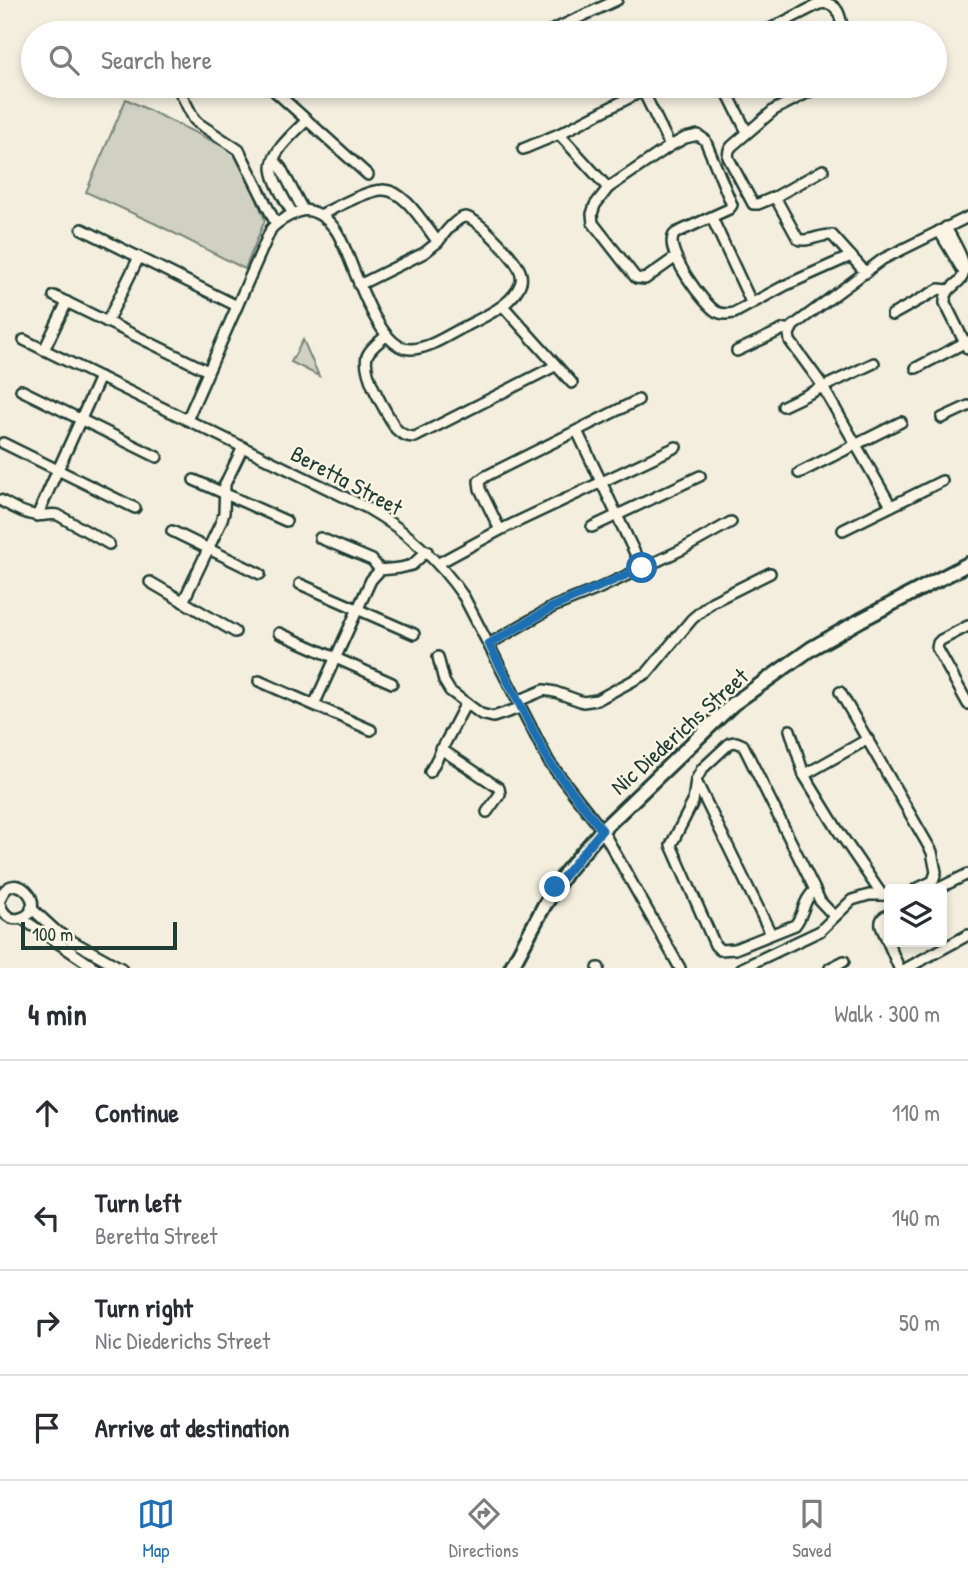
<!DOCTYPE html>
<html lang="en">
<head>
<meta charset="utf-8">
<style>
  body { margin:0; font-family:"Patrick Hand",sans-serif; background:#f2f2f3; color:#2b2b33 }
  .controls { position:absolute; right:21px; bottom:21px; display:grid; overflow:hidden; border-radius:7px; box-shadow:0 4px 10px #0003 }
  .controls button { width:63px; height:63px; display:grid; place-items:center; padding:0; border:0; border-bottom:2px solid #e1e1e2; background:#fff; color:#2b2b33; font:35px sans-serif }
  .scale { position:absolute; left:21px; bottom:18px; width:156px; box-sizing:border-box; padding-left:7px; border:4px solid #1f3d34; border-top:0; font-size:19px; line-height:24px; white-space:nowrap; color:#1f3d34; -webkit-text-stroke:5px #fcf5e5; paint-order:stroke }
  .stop { position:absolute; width:21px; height:21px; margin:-16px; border:5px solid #1f6fb2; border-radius:50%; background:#fff }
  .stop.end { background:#1f6fb2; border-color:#fff; box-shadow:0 2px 7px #0008 }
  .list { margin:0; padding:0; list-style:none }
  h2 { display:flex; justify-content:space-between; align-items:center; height:91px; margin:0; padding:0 28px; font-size:30px }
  h2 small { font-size:23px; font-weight:400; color:#7c7c81 }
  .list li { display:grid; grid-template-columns:46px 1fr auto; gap:21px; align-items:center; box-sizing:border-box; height:105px; padding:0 28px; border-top:2px solid #e1e1e2 }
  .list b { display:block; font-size:26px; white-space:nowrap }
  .list p { margin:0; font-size:23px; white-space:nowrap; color:#7c7c81 }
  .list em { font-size:23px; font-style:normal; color:#7c7c81 }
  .icon { flex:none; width:38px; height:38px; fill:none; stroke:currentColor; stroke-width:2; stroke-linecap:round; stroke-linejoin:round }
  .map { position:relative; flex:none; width:968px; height:968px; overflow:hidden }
  .search { position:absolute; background:#fff; box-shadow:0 4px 10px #0003; left:21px; right:21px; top:21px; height:77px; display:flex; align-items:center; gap:18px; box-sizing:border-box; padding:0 24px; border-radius:38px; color:#7c7c81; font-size:26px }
  .sheet { height:511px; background:#fff }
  nav { display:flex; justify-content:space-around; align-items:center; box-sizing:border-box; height:98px; border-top:2px solid #e1e1e2; background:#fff; font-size:19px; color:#7c7c81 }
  nav a { display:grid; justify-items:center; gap:4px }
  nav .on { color:#1f6fb2 }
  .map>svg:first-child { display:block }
  .green { fill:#d0d1c2; stroke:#78877b; stroke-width:2 }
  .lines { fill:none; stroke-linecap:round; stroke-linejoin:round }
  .street-casing { stroke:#1f3d34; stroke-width:14 }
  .secondary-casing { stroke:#1f3d34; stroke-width:18 }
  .street { stroke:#fcf5e5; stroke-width:9 }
  .secondary { stroke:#fcf5e5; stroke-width:12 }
  .route { stroke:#1f6fb2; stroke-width:9 }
  .labels { text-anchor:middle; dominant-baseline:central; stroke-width:5; stroke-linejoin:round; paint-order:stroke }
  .street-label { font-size:23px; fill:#1f3d34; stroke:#fcf5e5 }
</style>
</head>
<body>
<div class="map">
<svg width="968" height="968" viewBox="0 0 968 968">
  <rect width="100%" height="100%" fill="#f3eede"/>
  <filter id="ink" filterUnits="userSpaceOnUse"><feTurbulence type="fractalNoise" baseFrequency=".0143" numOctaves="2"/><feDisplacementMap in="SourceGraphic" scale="14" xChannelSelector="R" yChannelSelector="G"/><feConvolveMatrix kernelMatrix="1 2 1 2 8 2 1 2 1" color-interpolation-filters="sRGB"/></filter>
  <g filter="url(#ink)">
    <!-- green -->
    <g class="green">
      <polygon points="126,99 233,151 249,180 265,220 245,269 156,224 86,192"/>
      <polygon points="303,340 319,376 291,362"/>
    </g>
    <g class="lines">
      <!-- street casing -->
      <g class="street-casing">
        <g id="street">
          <polyline points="206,30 210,33"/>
          <polyline points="546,33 617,0"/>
          <path d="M762,33L819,4C839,0 841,18 843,33"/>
          <polyline points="177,86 194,119 198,123 239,150 276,224"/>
          <polyline points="269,86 368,175"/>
          <polyline points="724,86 747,132"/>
          <path d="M820,86L774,110L732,146L729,150L728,157L753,204H758L775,197L798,239C808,243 820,234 832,235L866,273"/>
          <polyline points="643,91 670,146"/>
          <polyline points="559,134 608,188"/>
          <polyline points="523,149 559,134 652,86"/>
          <polyline points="274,160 281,168 303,210"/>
          <polyline points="775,197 823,170"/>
          <path d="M293,214C286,202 273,182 272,168C271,152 296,131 307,120"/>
          <polyline points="712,218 751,302"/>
          <path d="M946,227C951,238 965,258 964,270C964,285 944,285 945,303L968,349"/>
          <polyline points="82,229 237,306"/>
          <polyline points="939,231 963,271"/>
          <path d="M676,257L645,279L636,278L593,223L592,214L595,205L608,188L670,146L685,138L698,135L705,140L732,205L729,209L676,233C675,234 673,235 673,237C666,253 704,305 717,312C723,315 728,314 734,313L786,285L851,256"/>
          <polyline points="359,285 424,253 438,242"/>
          <polyline points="54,296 208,371"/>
          <polyline points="503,306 572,383"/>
          <polyline points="892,315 939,289 948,290"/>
          <polyline points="107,322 139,257"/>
          <path d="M386,336C380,341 370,348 367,356C362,375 387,413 396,429C402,435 407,437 415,437L555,366"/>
          <path d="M24,340L367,508C407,531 438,559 464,597L549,762L602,830L680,968"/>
          <polyline points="44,350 67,302"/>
          <polyline points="737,351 784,329 791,329"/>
          <polyline points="916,368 968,341"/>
          <polyline points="21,390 157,457"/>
          <polyline points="783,406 874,363"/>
          <polyline points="942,418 968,406"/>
          <path d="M187,420L271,229C278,221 288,216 298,212C312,206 329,219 337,232C353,258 375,349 410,349C429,349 448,335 464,327C483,317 514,305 521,282C522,277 521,272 518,267C513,257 476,216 465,217C456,218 443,235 438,242C425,226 404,188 382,190C367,190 335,208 320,215"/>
          <polyline points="577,431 642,568"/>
          <polyline points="3,443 135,508"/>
          <polyline points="799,473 901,422"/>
          <polyline points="194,480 286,521"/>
          <path d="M0,500C11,506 21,513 34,515C42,517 49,513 58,515L109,544"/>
          <polyline points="891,506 820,382 790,341 789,334 793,326 883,259 968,217"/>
          <polyline points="37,516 100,377"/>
          <polyline points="592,527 700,476"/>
          <polyline points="500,530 480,489 479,481 486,476 638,400"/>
          <polyline points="843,530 942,481"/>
          <polyline points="172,531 260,574"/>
          <polyline points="320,538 372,560 380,570"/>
          <polyline points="439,563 500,530 676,447"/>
          <polyline points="150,582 235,632"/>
          <polyline points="300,584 414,634"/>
          <polyline points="183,602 221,522 224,513 225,484 243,447"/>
          <polyline points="968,626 941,640 938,643 937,648 968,704"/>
          <polyline points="279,633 392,683"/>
          <polyline points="489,644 553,607 598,589 681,550 731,522"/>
          <polyline points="438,657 444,681 450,691 481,714 493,717 520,708"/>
          <polyline points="259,681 371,730"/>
          <polyline points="840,692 932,852 936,872 933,881 916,889"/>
          <polyline points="518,701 544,690 555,692 583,702 597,700 647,673 692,619 712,602 770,573"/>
          <polyline points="314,705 371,580 380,570 400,568 412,565 427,551"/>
          <polyline points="790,730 804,775 839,832 882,895"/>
          <polyline points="441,749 499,788 500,794 487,812"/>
          <polyline points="430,772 466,703"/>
          <polyline points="804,775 868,739"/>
          <polyline points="696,781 771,934"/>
          <polyline points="937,889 968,874"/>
          <path d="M815,890C802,901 805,913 795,925L735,949L720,950L715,945L671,845L693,802L696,780L702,769L730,743L736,742L743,745L815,890L820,901L834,916"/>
          <path d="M0,900C12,863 52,908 21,918C10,921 3,914 0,904"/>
          <polyline points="31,908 55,930 65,937 121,968"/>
          <path d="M889,914C883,917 880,919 881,926L899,968"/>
          <polyline points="21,918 95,968"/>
          <polyline points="598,968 599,968"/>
          <polyline points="742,968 820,931 852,900 869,895 889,895"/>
          <polyline points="830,968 844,961"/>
          <polyline points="907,968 968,935"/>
        </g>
      </g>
      <!-- secondary casing -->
      <g class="secondary-casing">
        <polyline id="secondary" points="511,968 544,906 566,872 602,830 733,704 812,648 861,620 968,564"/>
      </g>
      <!-- street -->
      <use href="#street" class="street"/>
      <!-- secondary -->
      <use href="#secondary" class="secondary"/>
    </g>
  </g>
  <g class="lines" filter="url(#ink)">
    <!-- route -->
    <polyline class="route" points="555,887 602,830 549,762 489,644 553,607 642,568"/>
  </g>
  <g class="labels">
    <!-- street labels -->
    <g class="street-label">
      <text transform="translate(347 480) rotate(28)">Beretta Street</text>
      <text transform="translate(679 731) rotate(-42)">Nic Diederichs Street</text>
    </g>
  </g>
</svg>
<div class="controls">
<button><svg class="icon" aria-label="layers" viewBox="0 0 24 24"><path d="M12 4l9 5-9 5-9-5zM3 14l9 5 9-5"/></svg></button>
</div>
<div class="scale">100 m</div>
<div class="stop" style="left:642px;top:568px"></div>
<div class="stop end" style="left:555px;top:887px"></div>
<div class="search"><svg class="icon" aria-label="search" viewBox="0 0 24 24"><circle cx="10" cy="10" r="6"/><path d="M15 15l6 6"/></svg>Search here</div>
</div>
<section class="sheet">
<h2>4 min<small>Walk · 300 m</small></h2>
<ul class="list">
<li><svg class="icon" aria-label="ahead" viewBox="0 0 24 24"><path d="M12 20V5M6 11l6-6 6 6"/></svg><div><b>Continue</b></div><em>110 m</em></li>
<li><svg class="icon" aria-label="left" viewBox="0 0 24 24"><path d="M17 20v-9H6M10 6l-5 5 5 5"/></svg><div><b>Turn left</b><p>Beretta Street</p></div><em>140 m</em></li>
<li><svg class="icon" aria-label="right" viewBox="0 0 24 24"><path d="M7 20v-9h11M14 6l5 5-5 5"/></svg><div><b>Turn right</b><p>Nic Diederichs Street</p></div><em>50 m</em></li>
<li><svg class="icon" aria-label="arrive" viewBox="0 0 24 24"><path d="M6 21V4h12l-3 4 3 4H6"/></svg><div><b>Arrive at destination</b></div></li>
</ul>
</section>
<nav>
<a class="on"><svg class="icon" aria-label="map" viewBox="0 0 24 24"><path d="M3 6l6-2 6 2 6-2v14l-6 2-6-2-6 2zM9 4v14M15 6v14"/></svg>Map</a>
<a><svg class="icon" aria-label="directions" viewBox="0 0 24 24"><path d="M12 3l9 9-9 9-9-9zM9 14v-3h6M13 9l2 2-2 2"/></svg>Directions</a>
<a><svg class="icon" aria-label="saved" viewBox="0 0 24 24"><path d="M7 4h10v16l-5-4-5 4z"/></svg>Saved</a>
</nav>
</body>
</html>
